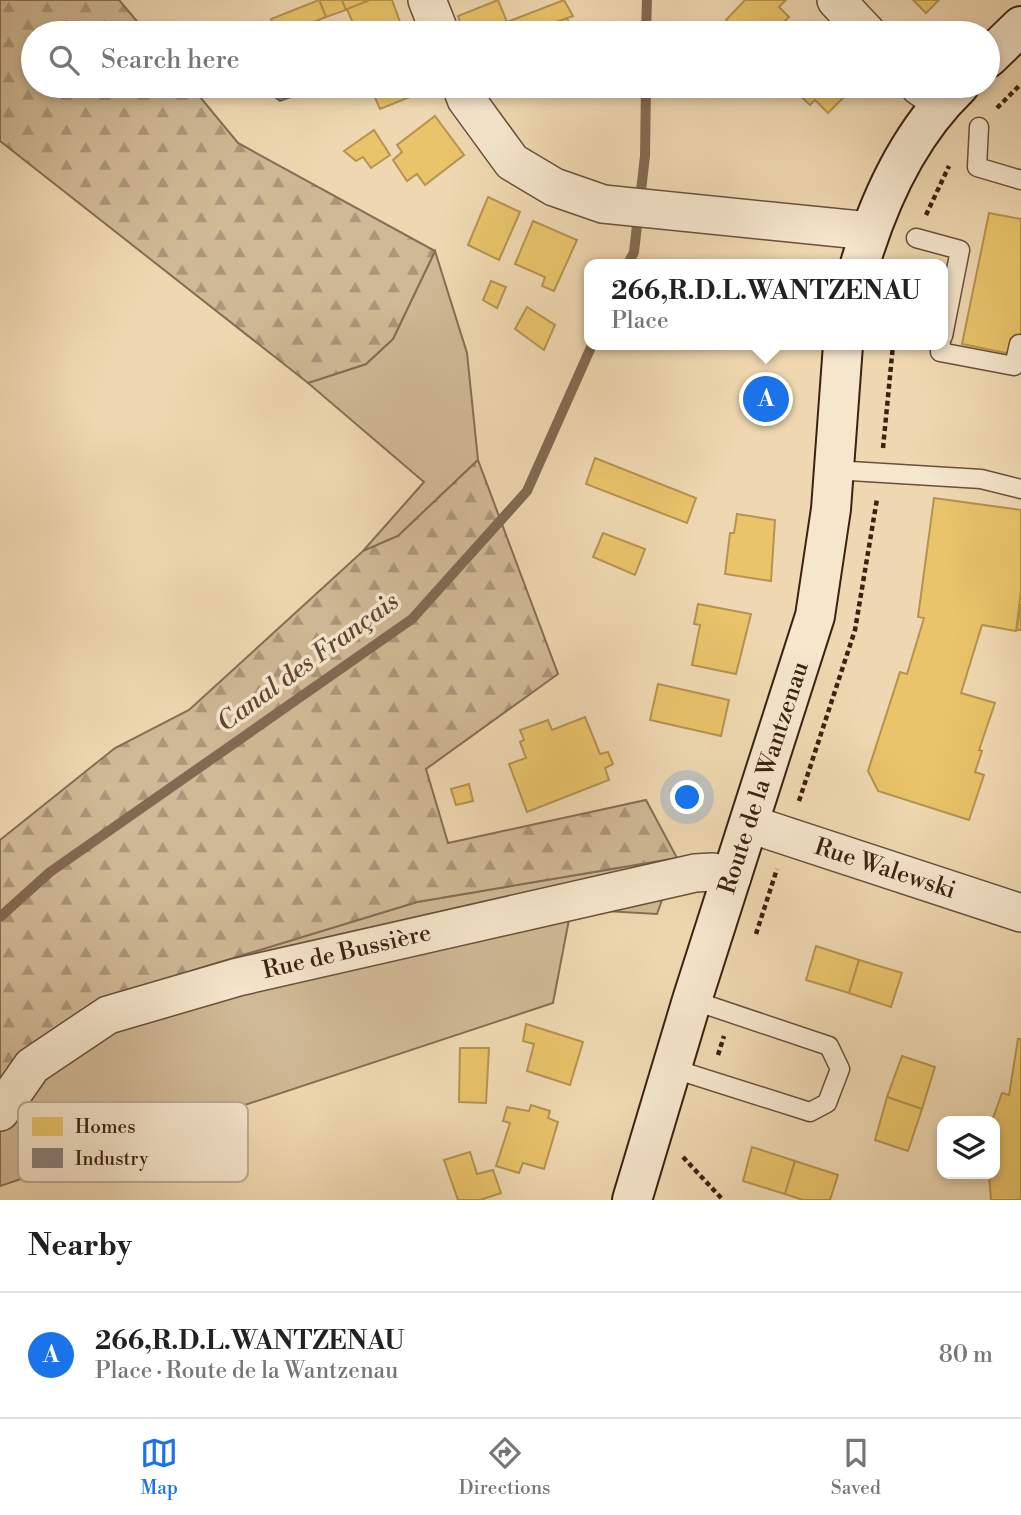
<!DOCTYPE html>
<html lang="en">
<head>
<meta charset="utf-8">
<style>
  body { margin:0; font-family:"Libre Bodoni",serif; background:#f6f6f6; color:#222 }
  .controls { position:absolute; right:21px; bottom:21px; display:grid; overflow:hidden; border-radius:14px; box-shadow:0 4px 10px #0003 }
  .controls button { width:63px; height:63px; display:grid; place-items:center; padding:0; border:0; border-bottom:2px solid #e0e0e0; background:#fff; color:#222; font:35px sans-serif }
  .you { position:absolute; left:688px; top:798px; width:24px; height:24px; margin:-18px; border:5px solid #fff; border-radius:50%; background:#1a73e8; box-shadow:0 0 0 10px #1a73e833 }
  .badge { display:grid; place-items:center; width:46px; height:46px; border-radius:50%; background:#1a73e8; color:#fff; font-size:23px; font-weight:700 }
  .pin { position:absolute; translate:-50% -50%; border:4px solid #fff; box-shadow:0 2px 7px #0006 }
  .popup { position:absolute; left:584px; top:259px; width:364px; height:91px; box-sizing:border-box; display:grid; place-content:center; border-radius:14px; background:#fff; filter:drop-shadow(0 2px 5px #0005); font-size:23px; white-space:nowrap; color:#767676 }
  .popup b { font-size:26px; color:#222 }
  .popup::after { content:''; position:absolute; left:50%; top:100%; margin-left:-14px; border:14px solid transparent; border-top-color:#fff }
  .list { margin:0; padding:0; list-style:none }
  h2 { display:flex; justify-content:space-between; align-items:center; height:91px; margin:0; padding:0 28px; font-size:30px }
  h2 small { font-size:23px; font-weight:400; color:#767676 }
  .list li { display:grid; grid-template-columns:46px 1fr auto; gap:21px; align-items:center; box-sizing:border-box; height:126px; padding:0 28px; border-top:2px solid #e0e0e0 }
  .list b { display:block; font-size:26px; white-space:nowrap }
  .list p { margin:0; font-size:23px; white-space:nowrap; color:#767676 }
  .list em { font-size:23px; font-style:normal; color:#767676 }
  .icon { flex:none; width:38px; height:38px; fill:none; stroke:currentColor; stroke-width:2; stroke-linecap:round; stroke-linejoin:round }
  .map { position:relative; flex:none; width:1021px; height:1200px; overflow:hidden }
  .search { position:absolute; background:#fff; box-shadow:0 4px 10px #0003; left:21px; right:21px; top:21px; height:77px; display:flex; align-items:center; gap:18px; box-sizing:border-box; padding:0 24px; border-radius:38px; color:#767676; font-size:26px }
  .sheet { height:217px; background:#fff }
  nav { display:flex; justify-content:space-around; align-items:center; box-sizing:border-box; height:98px; border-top:2px solid #e0e0e0; background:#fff; font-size:19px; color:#767676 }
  nav a { display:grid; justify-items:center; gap:4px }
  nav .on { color:#1a73e8 }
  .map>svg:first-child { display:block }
  .grass { fill:#d0b996; stroke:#866e54; stroke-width:2 }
  .forest { fill:url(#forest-firs); stroke:#866e54; stroke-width:2 }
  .homes { fill:#e9c46a; stroke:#b59350; stroke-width:2 }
  .industry { fill:#8a817c; stroke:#72645c; stroke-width:2 }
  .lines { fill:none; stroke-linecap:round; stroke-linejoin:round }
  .stream { stroke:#826a51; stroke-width:10 }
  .service-casing { stroke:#68503a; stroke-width:21 }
  .minor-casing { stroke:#68503a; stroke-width:40 }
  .secondary-casing { stroke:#3b2212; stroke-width:42 }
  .path { stroke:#3b2212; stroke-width:4.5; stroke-dasharray:5 3.5; stroke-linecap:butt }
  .service { stroke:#f5e6cc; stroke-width:18 }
  .minor { stroke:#f5e6cc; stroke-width:37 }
  .secondary { stroke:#f5e6cc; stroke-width:38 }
  .labels { text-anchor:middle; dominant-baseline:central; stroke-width:7; stroke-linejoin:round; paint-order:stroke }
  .street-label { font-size:24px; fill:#3b2212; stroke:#f5e6cc }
  .water-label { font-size:26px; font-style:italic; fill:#5f4632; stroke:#f5e6cc }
  .key { fill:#f5e6cc; stroke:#bdab94; stroke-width:2 }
  .key-label { font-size:19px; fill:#3b2212 }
</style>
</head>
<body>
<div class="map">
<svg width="1021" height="1200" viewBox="0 0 1021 1200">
  <defs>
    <pattern id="forest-firs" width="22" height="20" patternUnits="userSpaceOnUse" patternTransform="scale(1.75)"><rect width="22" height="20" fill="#d0b996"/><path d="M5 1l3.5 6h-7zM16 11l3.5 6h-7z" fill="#aa9679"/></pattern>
  </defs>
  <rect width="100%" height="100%" fill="#efd8b1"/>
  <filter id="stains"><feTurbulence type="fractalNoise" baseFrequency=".00286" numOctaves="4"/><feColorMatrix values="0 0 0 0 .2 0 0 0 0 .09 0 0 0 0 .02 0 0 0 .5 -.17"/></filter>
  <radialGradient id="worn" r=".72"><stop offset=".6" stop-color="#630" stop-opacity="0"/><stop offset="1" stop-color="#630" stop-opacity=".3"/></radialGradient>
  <!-- grass -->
  <g class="grass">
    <polygon points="435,251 467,353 478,460 398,536 363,551 424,482 308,383 366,364 393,339"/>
    <polygon points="677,858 657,914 571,909 553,1003 0,1186 0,1085 35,1043 194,970 417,902"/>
  </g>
  <!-- forest -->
  <g class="forest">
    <polygon points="0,0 119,0 147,33 33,33 33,86 191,86 238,143 435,251 393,339 366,364 308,383 0,141"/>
    <polygon points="478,460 558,674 426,769 448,843 646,800 677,858 417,902 194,970 35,1043 0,1085 0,840 115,748 189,710 363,551 398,536"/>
  </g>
  <!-- homes -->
  <g class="homes">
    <polygon points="319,0 342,0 346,10 326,17"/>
    <polygon points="319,0 326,17 287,33 277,33 271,19"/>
    <polygon points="342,0 370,0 346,10"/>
    <polygon points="370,0 392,0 404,33 357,33 347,9"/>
    <polygon points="498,0 507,22 564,0 573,16 528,33 464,33 458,16"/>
    <polygon points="745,0 786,0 779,7 789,17 772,33 762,25 753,33 739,33 726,20"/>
    <polygon points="913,0 939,0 926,13"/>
    <polygon points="567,18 573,33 528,33"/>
    <polygon points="370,86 417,86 420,93 380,109"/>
    <polygon points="790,86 855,86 828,113 815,100 810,105"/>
    <polygon points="435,116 464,155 425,185 417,174 407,181 393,160 402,152 397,145"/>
    <polygon points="374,130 390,155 371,168 363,157 356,161 344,151"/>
    <polygon points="488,197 520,212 499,260 468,245"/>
    <polygon points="989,213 1021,219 1021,345 1011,354 962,344"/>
    <polygon points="533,221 577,240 554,291 542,286 545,277 515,264"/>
    <polygon points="491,281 506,287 497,308 483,300"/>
    <polygon points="527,307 555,325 544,350 515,329"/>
    <polygon points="753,382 784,390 779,414 749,408"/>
    <polygon points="595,458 696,498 687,523 586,484"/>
    <polygon points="934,498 1021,510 1021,591 1016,631 982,625 961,693 995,703 979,750 982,751 975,772 984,775 969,820 878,791 868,771 900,672 907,674 924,618 918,617"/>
    <polygon points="737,514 775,520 771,581 725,574 730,533 734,533"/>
    <polygon points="603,533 645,549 635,575 593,557"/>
    <polygon points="698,604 751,614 736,674 692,665 700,625 694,624"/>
    <polygon points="1021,604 1021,630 1017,630"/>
    <polygon points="658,684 729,700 721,736 650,720"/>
    <polygon points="585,717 600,754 608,752 613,764 605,768 609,780 527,812 509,764 526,758 520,742 524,740 520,730 548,720 552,730"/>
    <polygon points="469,784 473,801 456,805 451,789"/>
    <polygon points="816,946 859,960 849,993 806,980"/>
    <polygon points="859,960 902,973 891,1007 849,993"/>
    <polygon points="526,1024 583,1042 570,1085 527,1071 534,1044 523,1041"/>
    <polygon points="1018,1039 1021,1039 1021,1200 991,1200 989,1174 995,1174 992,1121 1002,1093 1009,1095"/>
    <polygon points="460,1048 489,1048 486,1103 459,1102"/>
    <polygon points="902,1056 935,1067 922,1109 887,1097"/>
    <polygon points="887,1097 922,1109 908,1151 875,1140"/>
    <polygon points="531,1105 550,1111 548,1118 558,1122 544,1169 523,1163 519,1173 496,1166 510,1123 503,1121 507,1107 529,1111"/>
    <polygon points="752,1147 795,1161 785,1194 743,1181"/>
    <polygon points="470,1152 477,1174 493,1170 501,1193 480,1200 458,1200 444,1160"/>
    <polygon points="795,1161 838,1175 830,1200 803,1200 785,1194"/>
  </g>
  <!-- industry -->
  <g class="industry">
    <polygon points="302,27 304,33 287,33"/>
    <polygon points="260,86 322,86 280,101"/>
  </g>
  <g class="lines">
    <!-- stream -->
    <g class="stream">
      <polyline points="646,33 647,0"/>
      <polyline points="628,264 634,252 645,156 646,86"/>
      <polyline points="0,917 50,872 412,619 527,491 592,345"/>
    </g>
    <!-- service casing -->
    <g class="service-casing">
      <g id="service">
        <polyline points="979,127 977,167 1021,180"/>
        <polyline points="916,238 960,250 943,336"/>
        <polyline points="941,345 940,352 1014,366 1019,344"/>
        <polyline points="834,470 981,479 1021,489"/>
        <polyline points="671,1068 810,1112 827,1103 840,1069 829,1046 692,1000"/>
      </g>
    </g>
    <!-- minor casing -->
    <g class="minor-casing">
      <g id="minor">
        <polyline points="427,0 440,33"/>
        <polyline points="836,0 867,33"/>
        <polyline points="461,86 466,99 512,162 554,187 603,204 870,231"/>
        <polyline points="919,86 942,102"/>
        <polyline points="750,824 1021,913"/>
        <polyline points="0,1112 32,1066 108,1015 238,977 695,873 713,872 732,877"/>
      </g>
    </g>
    <!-- secondary casing -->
    <g class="secondary-casing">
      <g id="secondary">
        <polyline points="988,58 1021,26"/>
        <path d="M860,264C879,200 910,133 959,86"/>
        <polyline points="632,1200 692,1000 815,616 831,509 843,345"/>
      </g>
    </g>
    <!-- path -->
    <g class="path">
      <polyline points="997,108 1021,84"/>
      <polyline points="926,215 949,166"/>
      <polyline points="883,448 893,345"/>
      <polyline points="799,801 855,630 877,499"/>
      <polyline points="756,934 777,869"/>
      <polyline points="718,1055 724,1036"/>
      <polyline points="683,1157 723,1200"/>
    </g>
    <!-- service -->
    <use href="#service" class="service"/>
    <!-- minor -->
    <use href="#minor" class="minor"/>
    <!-- secondary -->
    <use href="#secondary" class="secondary"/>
  </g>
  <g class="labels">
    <!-- street labels -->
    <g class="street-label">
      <text transform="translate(764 778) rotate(-72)">Route de la Wantzenau</text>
      <text transform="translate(885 869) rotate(18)">Rue Walewski</text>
      <text transform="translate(347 952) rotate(-13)">Rue de Bussière</text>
    </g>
    <!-- water labels -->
    <g class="water-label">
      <text transform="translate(308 662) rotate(-36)">Canal des Français</text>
    </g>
  </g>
  <!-- legend -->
  <rect x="18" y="1102" width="230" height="80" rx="10" class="key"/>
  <rect x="32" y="1117" width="31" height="19" fill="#e9c46a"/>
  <rect x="32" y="1148" width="31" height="20" fill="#8a817c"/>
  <g class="key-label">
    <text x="75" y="1133">Homes</text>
    <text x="75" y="1165">Industry</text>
  </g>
  <rect width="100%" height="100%" filter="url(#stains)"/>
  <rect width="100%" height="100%" fill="url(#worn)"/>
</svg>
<div class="controls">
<button><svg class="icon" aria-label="layers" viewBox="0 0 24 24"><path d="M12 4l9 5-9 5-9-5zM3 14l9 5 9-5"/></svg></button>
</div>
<div class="you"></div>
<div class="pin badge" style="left:766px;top:399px">A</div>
<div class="popup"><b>266,R.D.L.WANTZENAU</b>Place</div>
<div class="search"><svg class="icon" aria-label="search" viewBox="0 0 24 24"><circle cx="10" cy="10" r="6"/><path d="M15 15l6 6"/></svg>Search here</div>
</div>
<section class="sheet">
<h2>Nearby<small></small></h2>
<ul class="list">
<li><span class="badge">A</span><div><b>266,R.D.L.WANTZENAU</b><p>Place · Route de la Wantzenau</p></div><em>80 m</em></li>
</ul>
</section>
<nav>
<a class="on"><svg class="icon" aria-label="map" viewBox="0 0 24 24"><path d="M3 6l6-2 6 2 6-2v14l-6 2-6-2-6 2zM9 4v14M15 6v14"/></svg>Map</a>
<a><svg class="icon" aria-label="directions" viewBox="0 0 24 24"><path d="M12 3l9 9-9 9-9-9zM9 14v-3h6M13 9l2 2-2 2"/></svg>Directions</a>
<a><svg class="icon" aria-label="saved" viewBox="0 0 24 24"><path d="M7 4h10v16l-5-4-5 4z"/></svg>Saved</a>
</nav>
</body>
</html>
